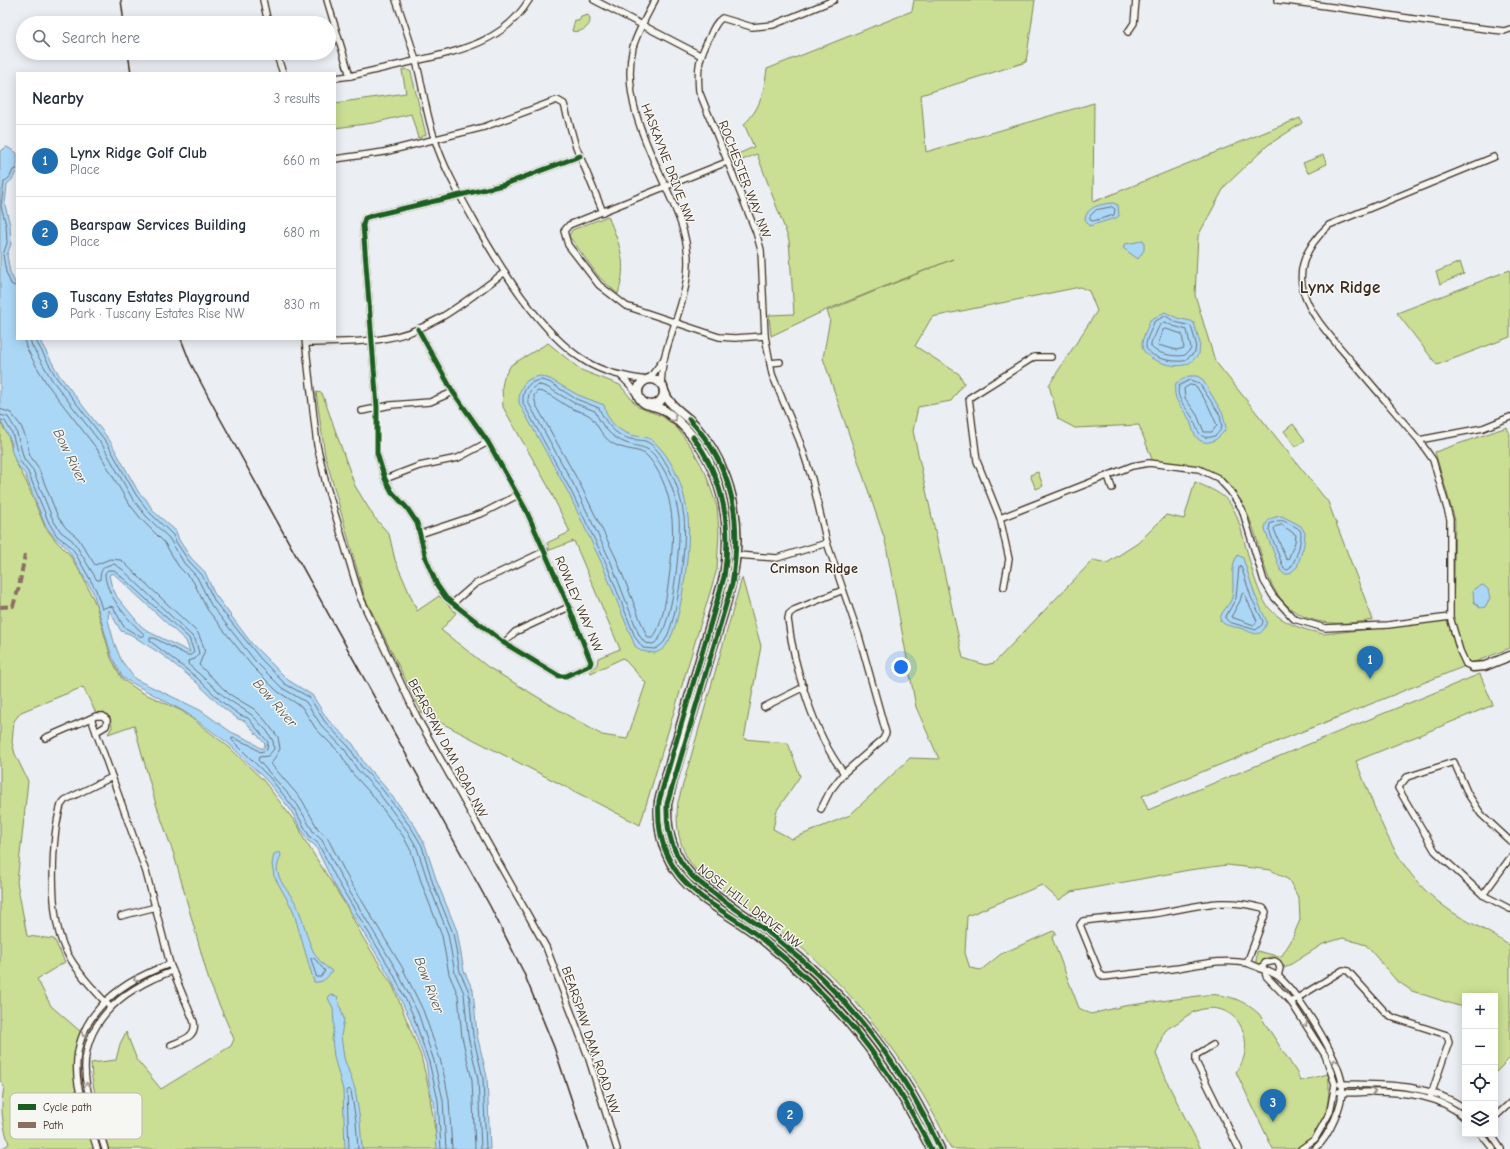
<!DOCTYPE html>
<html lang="en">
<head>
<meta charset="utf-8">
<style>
  body { margin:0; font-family:"Comic Neue",sans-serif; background:#f2f2f3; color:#1f2937 }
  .controls { position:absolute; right:12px; bottom:12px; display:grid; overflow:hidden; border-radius:0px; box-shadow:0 2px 10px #0003 }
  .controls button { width:36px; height:36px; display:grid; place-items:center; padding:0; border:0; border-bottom:1px solid #e0e1e3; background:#fff; color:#1f2937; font:20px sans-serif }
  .you { position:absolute; left:901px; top:667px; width:14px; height:14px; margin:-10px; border:3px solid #fff; border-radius:50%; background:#1a73e8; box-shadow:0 0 0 6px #1a73e833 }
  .badge { display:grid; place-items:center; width:26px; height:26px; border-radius:50%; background:#1f6fb2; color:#fff; font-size:13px; font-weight:700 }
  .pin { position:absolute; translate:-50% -33px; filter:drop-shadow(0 1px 2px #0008) }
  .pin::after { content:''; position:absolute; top:21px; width:14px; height:12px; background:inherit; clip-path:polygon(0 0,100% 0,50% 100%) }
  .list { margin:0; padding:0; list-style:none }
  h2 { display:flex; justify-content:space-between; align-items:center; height:52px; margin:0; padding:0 16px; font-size:17px }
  h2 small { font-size:13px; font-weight:400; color:#747a83 }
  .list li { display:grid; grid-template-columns:26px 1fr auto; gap:12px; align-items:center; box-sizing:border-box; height:72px; padding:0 16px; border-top:1px solid #e0e1e3 }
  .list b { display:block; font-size:15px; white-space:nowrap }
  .list p { margin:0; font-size:13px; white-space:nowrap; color:#747a83 }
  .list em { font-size:13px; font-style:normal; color:#747a83 }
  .icon { flex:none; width:22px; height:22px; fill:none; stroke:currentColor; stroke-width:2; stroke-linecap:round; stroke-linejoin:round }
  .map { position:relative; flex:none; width:1510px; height:1149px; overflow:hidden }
  .search { position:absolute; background:#fff; box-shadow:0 2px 10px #0003; left:16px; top:16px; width:320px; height:44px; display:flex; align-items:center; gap:10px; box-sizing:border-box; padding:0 14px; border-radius:22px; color:#747a83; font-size:15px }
  .panel { position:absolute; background:#fff; box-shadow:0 2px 10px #0003; left:16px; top:72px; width:320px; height:268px; border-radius:0px }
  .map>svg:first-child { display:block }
  .green { fill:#cadf94; stroke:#828459; fill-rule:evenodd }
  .water { fill:#abd7f7; stroke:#7e92a0; fill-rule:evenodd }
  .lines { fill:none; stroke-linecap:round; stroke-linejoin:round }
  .shore { stroke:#686f75; stroke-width:1 }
  .street-casing { stroke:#3b2a1e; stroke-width:8 }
  .secondary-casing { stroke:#3b2a1e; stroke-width:11 }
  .street { stroke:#f6f6f2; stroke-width:5.5 }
  .secondary { stroke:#f6f6f2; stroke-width:8 }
  .rail { stroke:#3b2a1e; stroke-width:1.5 }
  .quiet { stroke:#8d6e63; stroke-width:4; stroke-dasharray:8 4; stroke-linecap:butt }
  .cycleway-casing { stroke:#f6f6f2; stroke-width:8 }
  .cycleway { stroke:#1b5e20; stroke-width:5 }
  .oneway { stroke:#989088 }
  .labels { text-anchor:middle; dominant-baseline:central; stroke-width:3; stroke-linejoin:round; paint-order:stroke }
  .street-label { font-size:13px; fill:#3b2a1e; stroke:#f6f6f2 }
  .water-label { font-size:14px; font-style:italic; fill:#575554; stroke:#f6f6f2 }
  .neighbourhood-label { font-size:14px; font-weight:bold; fill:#3b2a1e; stroke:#f6f6f2 }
  .district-label { font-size:17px; font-weight:bold; fill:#3b2a1e; stroke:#f6f6f2 }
  .key { fill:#f6f6f2; stroke:#beb9b2; stroke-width:1 }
  .key-label { font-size:11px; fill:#3b2a1e }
</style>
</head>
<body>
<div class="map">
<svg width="1510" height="1149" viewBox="0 0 1510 1149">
  <rect width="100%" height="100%" fill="#ebeef3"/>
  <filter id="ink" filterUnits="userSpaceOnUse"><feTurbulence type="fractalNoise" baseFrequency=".025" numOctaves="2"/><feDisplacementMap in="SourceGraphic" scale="8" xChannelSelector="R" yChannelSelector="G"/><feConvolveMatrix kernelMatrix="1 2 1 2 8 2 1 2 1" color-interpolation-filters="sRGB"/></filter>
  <g filter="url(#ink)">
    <!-- green -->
    <g class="green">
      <path d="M914,0H1035L1026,62L921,95L926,152L1094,103L1093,202L1300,118L1302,123L1268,145L1225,186L1198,236L1195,295L1215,361L1328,502L1373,620C1333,627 1293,626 1272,585C1264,569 1260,549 1255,533C1248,513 1239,492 1221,479C1203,466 1175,466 1153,462L1139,425L1075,428L1058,419L1049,385L1097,311L1089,291L1080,287L932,317L915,346L959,374L964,383L951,401L918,407L913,431L963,658L985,665L994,663L1093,560L1107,563L1138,543L1166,515L1184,519L1195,482C1206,487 1218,491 1227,500C1235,508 1239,522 1242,533C1248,553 1256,593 1269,608C1283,624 1304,630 1324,634L1453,620L1455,520L1435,452L1507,427L1510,435V648L1142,796L1148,810L1480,674L1493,705L1356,761C1379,817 1394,870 1445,907C1465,922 1489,930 1508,945L1510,943V1058L1495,1073V996H1465V1008L1412,991L1396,980L1366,945L1343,938L1323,944L1285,968C1281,957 1267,952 1260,964L1256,962L1257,951L1281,957L1291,941L1300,920L1299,899L1289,880L1271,870L1227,865L1189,870L1071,892L1059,900L1042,885L967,916L965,953L970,968L981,970L1001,954L1053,931L1056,933L1052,938L1079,1008L1091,1014L1124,1006L1205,995C1225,993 1244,1000 1259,1014L1297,1073L1300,1081L1328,1074C1332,1098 1324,1137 1298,1148C1292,1149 1280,1149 1273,1149L1236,1072C1259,1043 1238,999 1199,1010C1192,1012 1186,1016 1180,1021C1176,1024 1169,1027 1165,1031C1161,1037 1159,1047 1156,1054L1169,1086L1201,1149H951C924,1090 888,1037 844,989C831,976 818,961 803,949C782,931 760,915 738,900C724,890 708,882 696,870C679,851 675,825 678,802L742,578L761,646L744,739L788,743L800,776L777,810L773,829L792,839L850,815L910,758L939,759L916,707L885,540L823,358L830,319L827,311L953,259L826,310L771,336L769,315L794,314L789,240L757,154L733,164L731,157L754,147L744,124C761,109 764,90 767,69L912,11Z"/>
      <path d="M588,15C595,24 582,34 572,31L575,20L579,21L581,17Z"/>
      <polygon points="406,69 411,72 426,135 418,138 411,114 373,123 335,128 335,103 406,93 402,70"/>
      <polygon points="1323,155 1327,164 1308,173 1303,163"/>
      <path d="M608,216C620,246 628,262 618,294L599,277L569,236L572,230Z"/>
      <polygon points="1460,262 1464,274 1440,284 1436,272"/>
      <polygon points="1510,270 1510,337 1437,365 1397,313"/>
      <polygon points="548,343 581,370 620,385 638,407 662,416 677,428 692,448 706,474 717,507 719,532 717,569 640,825 422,713 365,598 325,455 316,392 322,393 355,486 374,517 389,534 395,560 417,611 439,596 456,613 441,630 488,667 569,716 602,735 627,739 646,683 623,658 591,673 590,671 597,665 598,658 620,649 574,541 550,550 547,543 570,532 548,486 503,407 502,387 504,377 511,365"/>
      <path d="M0,422L8,435L16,463L26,481L45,527L56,541L69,554L82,575L96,605L111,658L122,679L141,692L182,711L229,747L263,780L299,827L304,839L347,907L362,936L393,986L421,1056L428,1085L438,1149H1L9,1144C2,1122 0,1110 4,1087L0,1080ZM83,687L96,713L104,712L110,717L112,727L108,734L134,725L155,801L174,855L209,981L234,1039L231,1046L161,1089L137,1060L126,1032L120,1044L116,1060L91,1063L92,1078L96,1099L80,1104C71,1079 74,1056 81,1032L51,1006L37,979L65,962L54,939L27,936L17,882L28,781L15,754L12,742L14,721L21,712Z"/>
      <polygon points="1293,424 1305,440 1296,447 1284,431"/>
      <polygon points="1038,472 1043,486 1036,489 1030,475"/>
    </g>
    <!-- water -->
    <g class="water">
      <path d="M7,147L17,153C17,165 18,177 7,184L5,205L10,225L11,244L7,255L10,272L17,287V339H39L59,375L110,441L139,493L146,499L153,511L176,531L179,540L191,558L205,572L214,593L252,644L288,680L312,695L328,720L353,744L364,763L385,787L415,826L425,845L437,882L457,931L464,971L473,990L477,1035L487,1077L490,1149H437L434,1101L431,1096L426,1063L409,1017L389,975L334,884L315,845L308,841L290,809L267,781L228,743L185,712L123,678L112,657L93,592L70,553L66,547L55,538L45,525L25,474L16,463L11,449L12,443L0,420V151ZM113,573L186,641L190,652L149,632L141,626L117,597L111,584L109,575ZM109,610L121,631L130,634L164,656L194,680L220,705L238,719L245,721L265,744L264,748H260L251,741L231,732L200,710L135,679L121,660L114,642L108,620Z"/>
      <path d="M1113,203L1118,205L1119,216L1116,218L1089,226L1085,219C1087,206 1101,204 1113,203Z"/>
      <polygon points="1142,240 1144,241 1144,250 1138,259 1123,248 1125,244 1137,242"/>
      <path d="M1165,312L1177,318L1191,321L1194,323L1200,343L1199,354C1195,358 1190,364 1184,365C1172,368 1144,360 1142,346C1141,339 1148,328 1150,320Z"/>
      <path d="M541,376L550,379L578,395L604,405C607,422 620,433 636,436C639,437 643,436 645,437C654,439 662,450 667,457C679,475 685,495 688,517C691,543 682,623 667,644C664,649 660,651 655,653L641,651L635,646L602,564L568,492L519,403C519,387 524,378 541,376Z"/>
      <path d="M1189,376H1197L1202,379L1223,414L1226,428C1221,437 1209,448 1198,439C1193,434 1192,425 1189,419C1182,407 1171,399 1176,383Z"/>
      <path d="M1282,516L1301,526L1305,533L1304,545L1297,567L1289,574H1284L1281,571L1265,530C1265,520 1272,517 1282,516Z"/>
      <path d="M1238,555L1243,558L1255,595L1267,622C1261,641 1252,632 1240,628C1232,626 1226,627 1220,620C1221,610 1230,606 1232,597C1235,585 1229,565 1238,555Z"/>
      <polygon points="1483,585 1488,589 1490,598 1485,607 1480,608 1474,602 1473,591 1475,588"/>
      <path d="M280,852L281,855C279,861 276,867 278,873C281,885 289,892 295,902C308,925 305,955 332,971C327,978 323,983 314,982L293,910L274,876L272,864L274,854Z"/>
      <polygon points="330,995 337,996 344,1019 341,1036 344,1058 355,1089 360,1120 362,1149 345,1149 343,1090 334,1057 332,1039 334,1026 333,1008 328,998"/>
    </g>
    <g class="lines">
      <!-- shore -->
      <g class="shore">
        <polyline points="17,169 13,170 10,177 4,182 1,206 6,225 7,243 3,255 6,272 11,284 17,287"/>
        <polygon points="1112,207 1115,209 1114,215 1093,221 1090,220 1090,216 1096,210"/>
        <path d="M1166,316L1175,322L1191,326L1196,343L1195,352L1184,361C1172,362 1152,359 1146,348C1145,339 1152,330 1154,322Z"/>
        <path d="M1165,322L1173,326L1187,330L1191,349L1185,355C1177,358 1151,353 1151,345C1150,341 1155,337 1156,333C1159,327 1158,325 1165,322Z"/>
        <polygon points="1166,329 1182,334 1184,348 1177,350 1158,345 1163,330"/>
        <polyline points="24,339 26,347 35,364 47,384 97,449 127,501 142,520 164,542 179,567 193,581 207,609 252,666 277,691 302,707 316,729 340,753 352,773 373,796 403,836 411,851 423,887 442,936 449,974 458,995 462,1037 472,1080 475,1149"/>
        <polyline points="30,339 32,346 52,380 103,446 132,498 146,516 169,538 184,563 197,577 211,605 256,662 282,688 306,702 321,725 345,750 357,769 378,792 408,832 417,848 429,885 448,934 455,973 464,993 468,1036 478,1079 481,1149"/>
        <polyline points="35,339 56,377 107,443 136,495 150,513 173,535 176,542 188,560 202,575 215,602 260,658 285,684 309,697 325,722 349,747 361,766 382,789 412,829 422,846 433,884 453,933 460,972 469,992 473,1036 483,1078 486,1149"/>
        <path d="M541,380L549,382L576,399L599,408C605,422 614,435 630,439C635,440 641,440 645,441C653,444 660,453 664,460C675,477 681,496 684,517C687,542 678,621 664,642C662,645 658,647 655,649L643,648L635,637L606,563L571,491L523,403C522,390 528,381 541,380Z"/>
        <path d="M1190,380L1199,383L1220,415L1222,427C1219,432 1217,436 1211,437C1197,440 1197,425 1192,417C1186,407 1175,398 1179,386Z"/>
        <path d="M540,385L547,387L574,403L595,411C601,425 611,438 626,443C640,448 648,445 657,459C670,477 676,497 679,518C681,540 673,635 653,644L645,643L639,635L610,560L576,489L528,402C528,393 531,386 540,385Z"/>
        <polygon points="1190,385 1196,386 1208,405 1217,425 1212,432 1204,432 1197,415 1185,398 1184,389"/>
        <path d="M538,391C551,393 561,404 573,409C578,411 586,413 590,416C594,419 600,432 606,438C618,451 636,448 645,454C651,459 655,466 659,473C678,509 673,548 668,586C666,598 661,631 652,638H648L645,632L616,558L581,486L536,405L534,396Z"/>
        <polyline points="0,409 11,413 21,426 26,438 30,456 38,467 58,517 66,528 78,538 95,565 110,559 121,560 198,633 205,650 199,665 229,694 254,709 264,719 278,737 280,749 271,764 302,800 318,829 327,837 347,876 402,967 423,1010 440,1059 445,1079 449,1100 452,1149"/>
        <path d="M0,415L8,417L16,430L24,459L33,470L53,520L61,532L72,540L77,547L97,580H100C100,570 103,565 114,564L122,569L195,639L199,653L195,659L188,661V664L226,698L252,715L267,731L273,741L274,749L268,756L259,757L258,760L297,804L314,833L322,840L342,879L397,971L418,1013L434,1061L443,1100L446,1149"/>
        <path d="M0,420L5,421L12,433L20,461L28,472L49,523L57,536L68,544L74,551L96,590L102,609L109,606L113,607L124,627L139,636H144V634C129,622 104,592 105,573L108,570H114L189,638L194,652L191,655H187L154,638H150V641L196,677L222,702L240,715L248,718L268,742L267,750L260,752L250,745L233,738L231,739L270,778L293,807L310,837L318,843L338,882L393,973L413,1015L429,1062L438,1100L441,1149"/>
        <path d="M1277,521C1282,520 1285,521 1289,524C1292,525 1297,527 1300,530C1304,537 1294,567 1288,570L1284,569L1269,530L1270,524Z"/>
        <polygon points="1282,525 1296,535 1295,542 1288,560 1286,559 1274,529 1275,527"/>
        <polygon points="1241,566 1251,597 1263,621 1262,625 1256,630 1229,622 1225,618 1236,598 1239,567"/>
        <polygon points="1244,593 1257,621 1254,625 1231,617 1240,601 1242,594"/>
        <polygon points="311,958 314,958 325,971 321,977 317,977"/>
        <polyline points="349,1149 347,1091 349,1089 351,1091 356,1121 358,1149"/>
      </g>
      <!-- street casing -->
      <g class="street-casing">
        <g id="street">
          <polyline points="263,0 268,23"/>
          <polyline points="327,0 350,76"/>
          <path d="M396,0C403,20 410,40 416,61C423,87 426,114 435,140C444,168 459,194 473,219C500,267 539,332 585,361C604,373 624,376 645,380"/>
          <polyline points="594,0 700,55"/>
          <path d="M655,0C647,15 638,31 633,47C621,97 648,148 668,192C678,214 688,237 688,262C688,296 672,326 664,359C662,366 662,375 661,383"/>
          <path d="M834,0L773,25L752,27L722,18C716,22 713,29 710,36C699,57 697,67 699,91L756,232L761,250L765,336L772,374L800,442L812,479L827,543L859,636L886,733L883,739L844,773C814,735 794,667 788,619L789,614L794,610L843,590"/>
          <path d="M1277,0C1353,8 1428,23 1504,31L1510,29"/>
          <polyline points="1128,32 1134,23 1136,0"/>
          <polyline points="276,53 283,73"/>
          <path d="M335,78L350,76C372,71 393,66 415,61C459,51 504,42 529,0"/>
          <polyline points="335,159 384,152 484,127 557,100 564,104 575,144 603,212"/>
          <polyline points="727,162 569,225 564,231 568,245 599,285 626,306 719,337 735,338 765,336"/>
          <polyline points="418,329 453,392 488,442 526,510 569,607 591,662 590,665 566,676 559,676 504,643 446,598 437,585 426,559 417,523 407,508 392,492 385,479 377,453 377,407 363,225 365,218 371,216 503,185 580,156"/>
          <polyline points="305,339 317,445 326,484 360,597 418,719 546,947 588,1056 617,1149"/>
          <path d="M306,343C331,342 357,343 382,339C430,333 468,299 505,272"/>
          <polyline points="770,363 780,362"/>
          <polyline points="622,377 631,386 639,398"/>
          <polyline points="649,379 664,359"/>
          <polyline points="362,411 391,405 430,402 453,392"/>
          <polyline points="1419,440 1483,428 1510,417"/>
          <polyline points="1108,476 1112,488"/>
          <polyline points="385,479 419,466 458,458 488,442"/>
          <polyline points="1000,518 1132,466 1149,463 1199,469 1218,478 1230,491 1242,509 1264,581 1273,596 1294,619 1325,628 1388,625 1450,617"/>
          <polyline points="420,534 483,513 518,495"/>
          <polyline points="737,555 777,558 827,543"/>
          <polyline points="1004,587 1009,559 1000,518 977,461 969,398 1034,357 1051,357"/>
          <polyline points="453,603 475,584 545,551"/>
          <polyline points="504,643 515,632 569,607"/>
          <path d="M1473,667L1466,664L1460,651L1450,617V519L1433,460L1419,440C1397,415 1376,389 1354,364C1316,319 1271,279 1329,225L1494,157"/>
          <polyline points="764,707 804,687"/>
          <path d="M91,718L146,872L170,964L194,1022C197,1037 182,1040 171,1045"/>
          <polyline points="45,738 96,716 103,716 107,720 106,726 96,732"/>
          <polyline points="821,809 830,791 844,773"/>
          <polyline points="1510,841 1481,814 1468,794 1454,762 1407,777 1398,788 1435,851 1483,895 1510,909"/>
          <polyline points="1483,895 1510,858"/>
          <polyline points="121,916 156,907"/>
          <path d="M1247,963L1266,912L1263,908C1219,896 1194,908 1151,914C1128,917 1106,918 1083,921L1080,925L1100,974L1104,977C1126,974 1149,972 1171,969C1195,966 1221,958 1246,963C1253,965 1274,973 1279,977C1300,996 1337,1055 1342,1083C1345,1102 1329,1137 1315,1149"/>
          <polyline points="1261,969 1265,963 1275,961 1278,963 1280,968 1278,976"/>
          <polyline points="1265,971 1266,976 1291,1002 1325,1055 1335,1084 1330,1112 1315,1139 1301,1149"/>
          <polyline points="1291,1002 1343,970 1348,971 1386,1013 1394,1018 1447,1035 1449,1042 1430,1098"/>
          <path d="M110,1007C93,989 75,970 64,947C49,914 51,839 61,805L65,800L112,777"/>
          <polyline points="1213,1045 1196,1055 1196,1062 1239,1149"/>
          <path d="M1340,1084C1386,1085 1424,1082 1465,1108"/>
          <path d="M1339,1092C1350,1094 1361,1092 1372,1092C1404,1092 1441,1095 1465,1118"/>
          <polyline points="1495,1117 1510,1103"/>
          <polyline points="1481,1134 1493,1149"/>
          <polyline points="1491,1134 1501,1149"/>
          <path d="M97,1149C91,1128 82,1105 78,1084C68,1020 116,983 170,964"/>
          <path d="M105,1149C99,1129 91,1108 87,1087C75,1026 121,989 173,971"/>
        </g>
      </g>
      <!-- secondary casing -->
      <g class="secondary-casing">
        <g id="secondary">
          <circle cx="651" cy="392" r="13"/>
          <path d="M664,391C669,406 683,413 694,424C708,440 719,458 726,478C749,543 730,591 711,653C697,703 679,753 667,804C666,833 673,856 693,877C720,900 751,918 778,940C848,995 904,1068 940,1149"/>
          <path d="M652,406C663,407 672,416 680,423C722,462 733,523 724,577L659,801C657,828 662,853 679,875C700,902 736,917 762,939C837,1000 888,1062 931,1149"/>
          <polyline points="1473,667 1485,666 1510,656"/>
        </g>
      </g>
      <!-- street -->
      <use href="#street" class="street"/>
      <!-- secondary -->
      <use href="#secondary" class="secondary"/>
      <!-- rail -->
      <g class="rail">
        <polyline points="121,0 124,23"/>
        <polyline points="128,53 131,73"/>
        <polyline points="181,339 190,362 216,411 490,906 523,971 554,1047 588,1149"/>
      </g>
      <!-- quiet -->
      <polyline class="quiet" points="0,607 13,606 19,587 25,554"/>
      <!-- cycleway casing -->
      <g class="cycleway-casing">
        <g id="cycleway">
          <polyline points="418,329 453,392 488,442 526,510 569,607 591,662 590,665 566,676 559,676 504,643 446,598 437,585 426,559 417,523 407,508 392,492 385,479 377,453 377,407 363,225 365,218 371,216 503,185 580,156"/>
          <path d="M689,419C734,466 742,521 732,584L667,804C666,833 673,856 693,877C720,900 751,918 778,940C848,995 904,1068 940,1149"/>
          <path d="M693,437C724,478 732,528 724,577L659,801C657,828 662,853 679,875C700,902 736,917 762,939C837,1000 888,1062 931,1149"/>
        </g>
      </g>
      <!-- cycleway -->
      <use href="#cycleway" class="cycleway"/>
    </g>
    <!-- one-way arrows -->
    <defs><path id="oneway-chevron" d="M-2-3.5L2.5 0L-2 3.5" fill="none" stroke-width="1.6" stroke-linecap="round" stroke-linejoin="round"/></defs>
    <g class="oneway">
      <use href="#oneway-chevron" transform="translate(674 419) rotate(40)"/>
      <use href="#oneway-chevron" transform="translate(136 979) rotate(151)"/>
      <use href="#oneway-chevron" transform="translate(1305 1024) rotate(57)"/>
      <use href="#oneway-chevron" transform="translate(84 1034) rotate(111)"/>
      <use href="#oneway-chevron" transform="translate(1335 1062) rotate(-110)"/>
      <use href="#oneway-chevron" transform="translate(87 1085) rotate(-100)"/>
      <use href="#oneway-chevron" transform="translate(1373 1092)"/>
    </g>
  </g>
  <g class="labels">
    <!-- street labels -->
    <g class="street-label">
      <text transform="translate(668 163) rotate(69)">HASKAYNE DRIVE NW</text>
      <text transform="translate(745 179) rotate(69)">ROCHESTER WAY NW</text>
      <text transform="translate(579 604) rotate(67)">ROWLEY WAY NW</text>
      <text transform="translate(448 748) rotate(62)">BEARSPAW DAM ROAD NW</text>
      <text transform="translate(750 906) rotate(38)">NOSE HILL DRIVE NW</text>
      <text transform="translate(591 1040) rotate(71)">BEARSPAW DAM ROAD NW</text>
    </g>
    <!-- water labels -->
    <g class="water-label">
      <text transform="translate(70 456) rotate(64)">Bow River</text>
      <text transform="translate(275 703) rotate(49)">Bow River</text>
      <text transform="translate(429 985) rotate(69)">Bow River</text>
    </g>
    <!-- neighbourhood labels -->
    <g class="neighbourhood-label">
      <text x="814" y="568">Crimson Ridge</text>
    </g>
    <!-- district labels -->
    <g class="district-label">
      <text x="1340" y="287">Lynx Ridge</text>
    </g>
  </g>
  <!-- legend -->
  <rect x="10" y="1093" width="132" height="46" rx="6" class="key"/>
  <rect x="18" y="1104" width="18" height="6" fill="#1b5e20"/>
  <rect x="18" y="1122" width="18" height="6" fill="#8d6e63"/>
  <g class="key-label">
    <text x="43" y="1111">Cycle path</text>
    <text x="43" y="1129">Path</text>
  </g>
</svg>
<div class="controls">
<button>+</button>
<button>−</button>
<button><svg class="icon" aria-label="locate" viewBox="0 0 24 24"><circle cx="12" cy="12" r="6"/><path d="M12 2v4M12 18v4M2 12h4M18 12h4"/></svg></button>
<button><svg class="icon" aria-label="layers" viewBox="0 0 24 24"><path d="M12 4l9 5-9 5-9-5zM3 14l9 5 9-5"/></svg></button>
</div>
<div class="you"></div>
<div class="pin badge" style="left:1370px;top:679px">1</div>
<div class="pin badge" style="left:790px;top:1134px">2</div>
<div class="pin badge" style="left:1273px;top:1122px">3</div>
<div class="search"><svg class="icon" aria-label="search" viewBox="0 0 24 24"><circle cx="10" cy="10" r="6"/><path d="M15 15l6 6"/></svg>Search here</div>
<section class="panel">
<h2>Nearby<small>3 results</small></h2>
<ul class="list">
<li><span class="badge">1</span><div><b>Lynx Ridge Golf Club</b><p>Place</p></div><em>660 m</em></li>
<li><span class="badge">2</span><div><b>Bearspaw Services Building</b><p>Place</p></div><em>680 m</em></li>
<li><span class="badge">3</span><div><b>Tuscany Estates Playground</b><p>Park · Tuscany Estates Rise NW</p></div><em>830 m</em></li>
</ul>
</section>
</div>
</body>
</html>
